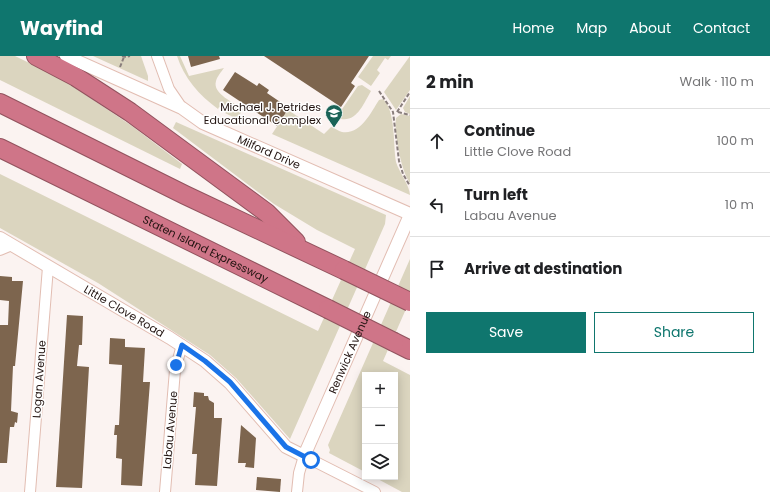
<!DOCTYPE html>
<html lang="en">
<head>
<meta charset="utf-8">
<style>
  body { margin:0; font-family:Poppins,sans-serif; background:#f2f2f2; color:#202124 }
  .controls { position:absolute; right:12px; bottom:12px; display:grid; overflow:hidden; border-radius:0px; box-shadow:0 2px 10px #0003 }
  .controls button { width:36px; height:36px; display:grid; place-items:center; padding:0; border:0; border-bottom:1px solid #e0e0e0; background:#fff; color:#202124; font:20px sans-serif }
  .stop { position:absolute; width:12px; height:12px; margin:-9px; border:3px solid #1a73e8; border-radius:50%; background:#fff }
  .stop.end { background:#1a73e8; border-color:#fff; box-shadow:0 1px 4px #0008 }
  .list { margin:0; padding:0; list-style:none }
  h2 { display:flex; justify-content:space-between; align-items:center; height:52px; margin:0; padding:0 16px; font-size:17px }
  h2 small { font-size:13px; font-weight:400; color:#757577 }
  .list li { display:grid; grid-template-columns:26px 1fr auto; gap:12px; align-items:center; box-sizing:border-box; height:64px; padding:0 16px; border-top:1px solid #e0e0e0 }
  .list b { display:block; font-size:15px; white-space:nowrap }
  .list p { margin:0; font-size:13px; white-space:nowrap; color:#757577 }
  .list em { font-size:13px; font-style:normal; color:#757577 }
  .actions { display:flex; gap:8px; padding:12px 16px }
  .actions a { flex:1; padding:9px 0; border:1px solid #0f766e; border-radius:0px; text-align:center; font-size:14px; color:#0f766e }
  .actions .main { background:#0f766e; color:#fff }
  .icon { flex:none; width:22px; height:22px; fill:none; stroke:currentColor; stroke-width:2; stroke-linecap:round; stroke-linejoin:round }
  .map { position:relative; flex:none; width:410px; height:436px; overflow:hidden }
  header { display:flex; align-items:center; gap:24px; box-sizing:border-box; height:56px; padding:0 20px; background:#0f766e; color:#fff }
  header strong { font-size:19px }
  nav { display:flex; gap:22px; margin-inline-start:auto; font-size:14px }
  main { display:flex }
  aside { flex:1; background:#fff }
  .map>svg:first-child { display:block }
  .green { fill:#dbd5bf }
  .building { fill:#7d654e }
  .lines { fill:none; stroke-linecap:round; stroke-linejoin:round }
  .minor-casing { stroke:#e2bdb2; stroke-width:12 }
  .tertiary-casing { stroke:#e2bdb2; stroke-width:14 }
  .motorway-casing { stroke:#92535e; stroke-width:20 }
  .path { stroke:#897e7c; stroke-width:2; stroke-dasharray:4 2; stroke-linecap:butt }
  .minor { stroke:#fff; stroke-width:10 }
  .tertiary { stroke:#fff; stroke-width:12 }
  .motorway { stroke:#cf7588; stroke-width:18 }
  .motorway-bridge-casing { stroke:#92535e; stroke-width:20; stroke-linecap:butt }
  .motorway-bridge { stroke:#cf7588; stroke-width:18 }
  .route { stroke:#1a73e8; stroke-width:5 }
  .labels { text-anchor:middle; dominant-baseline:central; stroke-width:3; stroke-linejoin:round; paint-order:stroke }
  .poi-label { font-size:11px; fill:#211310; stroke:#fff; text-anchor:end }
  .street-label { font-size:11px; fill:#211310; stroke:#fff }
</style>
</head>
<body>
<header>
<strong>Wayfind</strong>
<nav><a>Home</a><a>Map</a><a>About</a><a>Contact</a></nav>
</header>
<main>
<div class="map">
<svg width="410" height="436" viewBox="0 0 410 436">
  <rect width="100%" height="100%" fill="#fbf3f1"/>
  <!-- green -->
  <g class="green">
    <polygon points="0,0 15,0 62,23 132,70 182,108 180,113 0,24"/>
    <polygon points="93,0 141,0 148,20 148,25"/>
    <path d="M177,0H180L189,20L224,12C221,16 217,21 216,25C212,38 235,47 243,53L237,63L225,57L226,55L219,51L218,53C199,39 184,22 177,0Z"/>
    <polygon points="373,0 391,0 388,4 385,2 377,14 380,17 371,30 358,21"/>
    <polygon points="410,0 410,34 396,54 384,36"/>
    <path d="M362,29L371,35C364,47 357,66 341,63L338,59L358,30Z"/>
    <polygon points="410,40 410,58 405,56 403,52"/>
    <path d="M383,43C396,55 393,89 396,106C399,116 410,130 410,139L272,78L288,54L324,78L331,71C335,72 338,75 342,76C361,79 371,56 379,44Z"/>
    <path d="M401,58L410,60V127C401,116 394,76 396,62Z"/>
    <polygon points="176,66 386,159 385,168 290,383 236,322 210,299 98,227 0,172 0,118 318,275 355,193 317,174 274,148 173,72"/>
    <polygon points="410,203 410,244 383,305 410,319 410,436 402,436 374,421 395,421 395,319 365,319 365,416 329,397 330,394 328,389"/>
  </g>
  <!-- building -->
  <g class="building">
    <polygon points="188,0 219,0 220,3 191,11"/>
    <polygon points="264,0 369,0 351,27 355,30 341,51"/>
    <polygon points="235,16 257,30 259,27 269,34 267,37 289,52 277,70 223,34"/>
    <polygon points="0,220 12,221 12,225 23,225 15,310 13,310 11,355 18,357 17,367 15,366 14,371 10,371 7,407 0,407 0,269 8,269 9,245 0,244"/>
    <polygon points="67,259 83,260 82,289 79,289 77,310 89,311 82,432 56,431"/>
    <polygon points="110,282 125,283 125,291 145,292 143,326 150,326 142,430 121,429 122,403 116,402 117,379 114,379 115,369 119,369 122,309 109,308"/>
    <polygon points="194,336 204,337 204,340 208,340 209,344 214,347 214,362 222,362 217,430 195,429 197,398 192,398 196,351 193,351"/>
    <polygon points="241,369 256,382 254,412 245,411 246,407 238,407"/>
    <polygon points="257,421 281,423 280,436 256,434"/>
  </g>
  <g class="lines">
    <!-- minor casing -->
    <g class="minor-casing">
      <g id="minor">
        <polyline points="157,0 169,33 182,52"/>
        <polyline points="0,194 12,189"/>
        <polyline points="30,436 48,211"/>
        <polyline points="165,436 175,314 182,289"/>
        <polyline points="297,436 299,417 304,400 375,436"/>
      </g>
    </g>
    <!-- tertiary casing -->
    <g class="tertiary-casing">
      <g id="tertiary">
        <path id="s1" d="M66,0L182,52L203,67L410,158"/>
        <path id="s2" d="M0,182L170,282L205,305L230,327L286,391L304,400L410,159"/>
      </g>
    </g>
    <!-- motorway casing -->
    <g class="motorway-casing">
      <g id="motorway">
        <polyline points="36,0 76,21 130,56 267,157 296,186"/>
        <polyline points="0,47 185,139 344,214"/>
        <path id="s3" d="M0,92L328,253"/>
        <polyline points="394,286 410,294"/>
      </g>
    </g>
    <!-- path -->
    <g class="path">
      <polyline points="122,0 126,1 130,0"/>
      <polyline points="120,11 124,1"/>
      <polyline points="379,35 393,56 399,105 403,118 410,130"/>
      <polyline points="397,56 410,36"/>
      <polyline points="398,56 410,59"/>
    </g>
    <!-- minor -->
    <use href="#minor" class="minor"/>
    <!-- tertiary -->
    <use href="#tertiary" class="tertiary"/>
    <!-- motorway -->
    <use href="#motorway" class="motorway"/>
    <!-- motorway-bridge casing -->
    <g class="motorway-bridge-casing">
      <g id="motorway-bridge">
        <polyline points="344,214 410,246"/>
        <polyline points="328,253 394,286"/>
      </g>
    </g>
    <!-- motorway-bridge -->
    <use href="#motorway-bridge" class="motorway-bridge"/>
  </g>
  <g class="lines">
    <!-- route -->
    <polyline class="route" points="176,309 182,289 205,305 230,326 286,391 311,404"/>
  </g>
  <!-- icons -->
  <defs>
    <g id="school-pin" transform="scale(0.9)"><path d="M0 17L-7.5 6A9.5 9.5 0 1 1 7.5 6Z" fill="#1a6357" stroke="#fff"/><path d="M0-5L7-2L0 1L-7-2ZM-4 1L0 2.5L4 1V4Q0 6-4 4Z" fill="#fff"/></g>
  </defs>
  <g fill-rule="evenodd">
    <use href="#school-pin" x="334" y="57"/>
  </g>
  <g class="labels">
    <!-- poi labels -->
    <g class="poi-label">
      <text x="321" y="51">Michael J. Petrides<tspan x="321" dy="13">Educational Complex</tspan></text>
    </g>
    <!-- street labels -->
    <g class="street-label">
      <text stroke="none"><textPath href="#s1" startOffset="225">Milford Drive</textPath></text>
      <text stroke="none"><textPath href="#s3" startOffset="229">Staten Island Expressway</textPath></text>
      <text stroke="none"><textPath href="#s2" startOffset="144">Little Clove Road</textPath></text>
      <text stroke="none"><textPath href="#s2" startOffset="491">Renwick Avenue</textPath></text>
      <text transform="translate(39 323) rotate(-86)">Logan Avenue</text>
      <text transform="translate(170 374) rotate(-85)">Labau Avenue</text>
    </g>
  </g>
</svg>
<div class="controls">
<button>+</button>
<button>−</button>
<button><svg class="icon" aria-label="layers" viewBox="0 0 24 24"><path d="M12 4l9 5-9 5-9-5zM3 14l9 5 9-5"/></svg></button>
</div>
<div class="stop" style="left:311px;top:404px"></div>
<div class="stop end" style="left:176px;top:309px"></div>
</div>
<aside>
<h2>2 min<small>Walk · 110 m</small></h2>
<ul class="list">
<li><svg class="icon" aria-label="ahead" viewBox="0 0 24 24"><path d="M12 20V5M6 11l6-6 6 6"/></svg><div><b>Continue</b><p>Little Clove Road</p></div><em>100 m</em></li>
<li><svg class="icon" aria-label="left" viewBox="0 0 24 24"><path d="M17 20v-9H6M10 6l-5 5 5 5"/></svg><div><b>Turn left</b><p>Labau Avenue</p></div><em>10 m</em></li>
<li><svg class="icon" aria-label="arrive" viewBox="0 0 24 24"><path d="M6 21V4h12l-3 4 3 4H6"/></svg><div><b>Arrive at destination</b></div></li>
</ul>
<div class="actions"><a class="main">Save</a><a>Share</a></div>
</aside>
</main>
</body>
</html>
